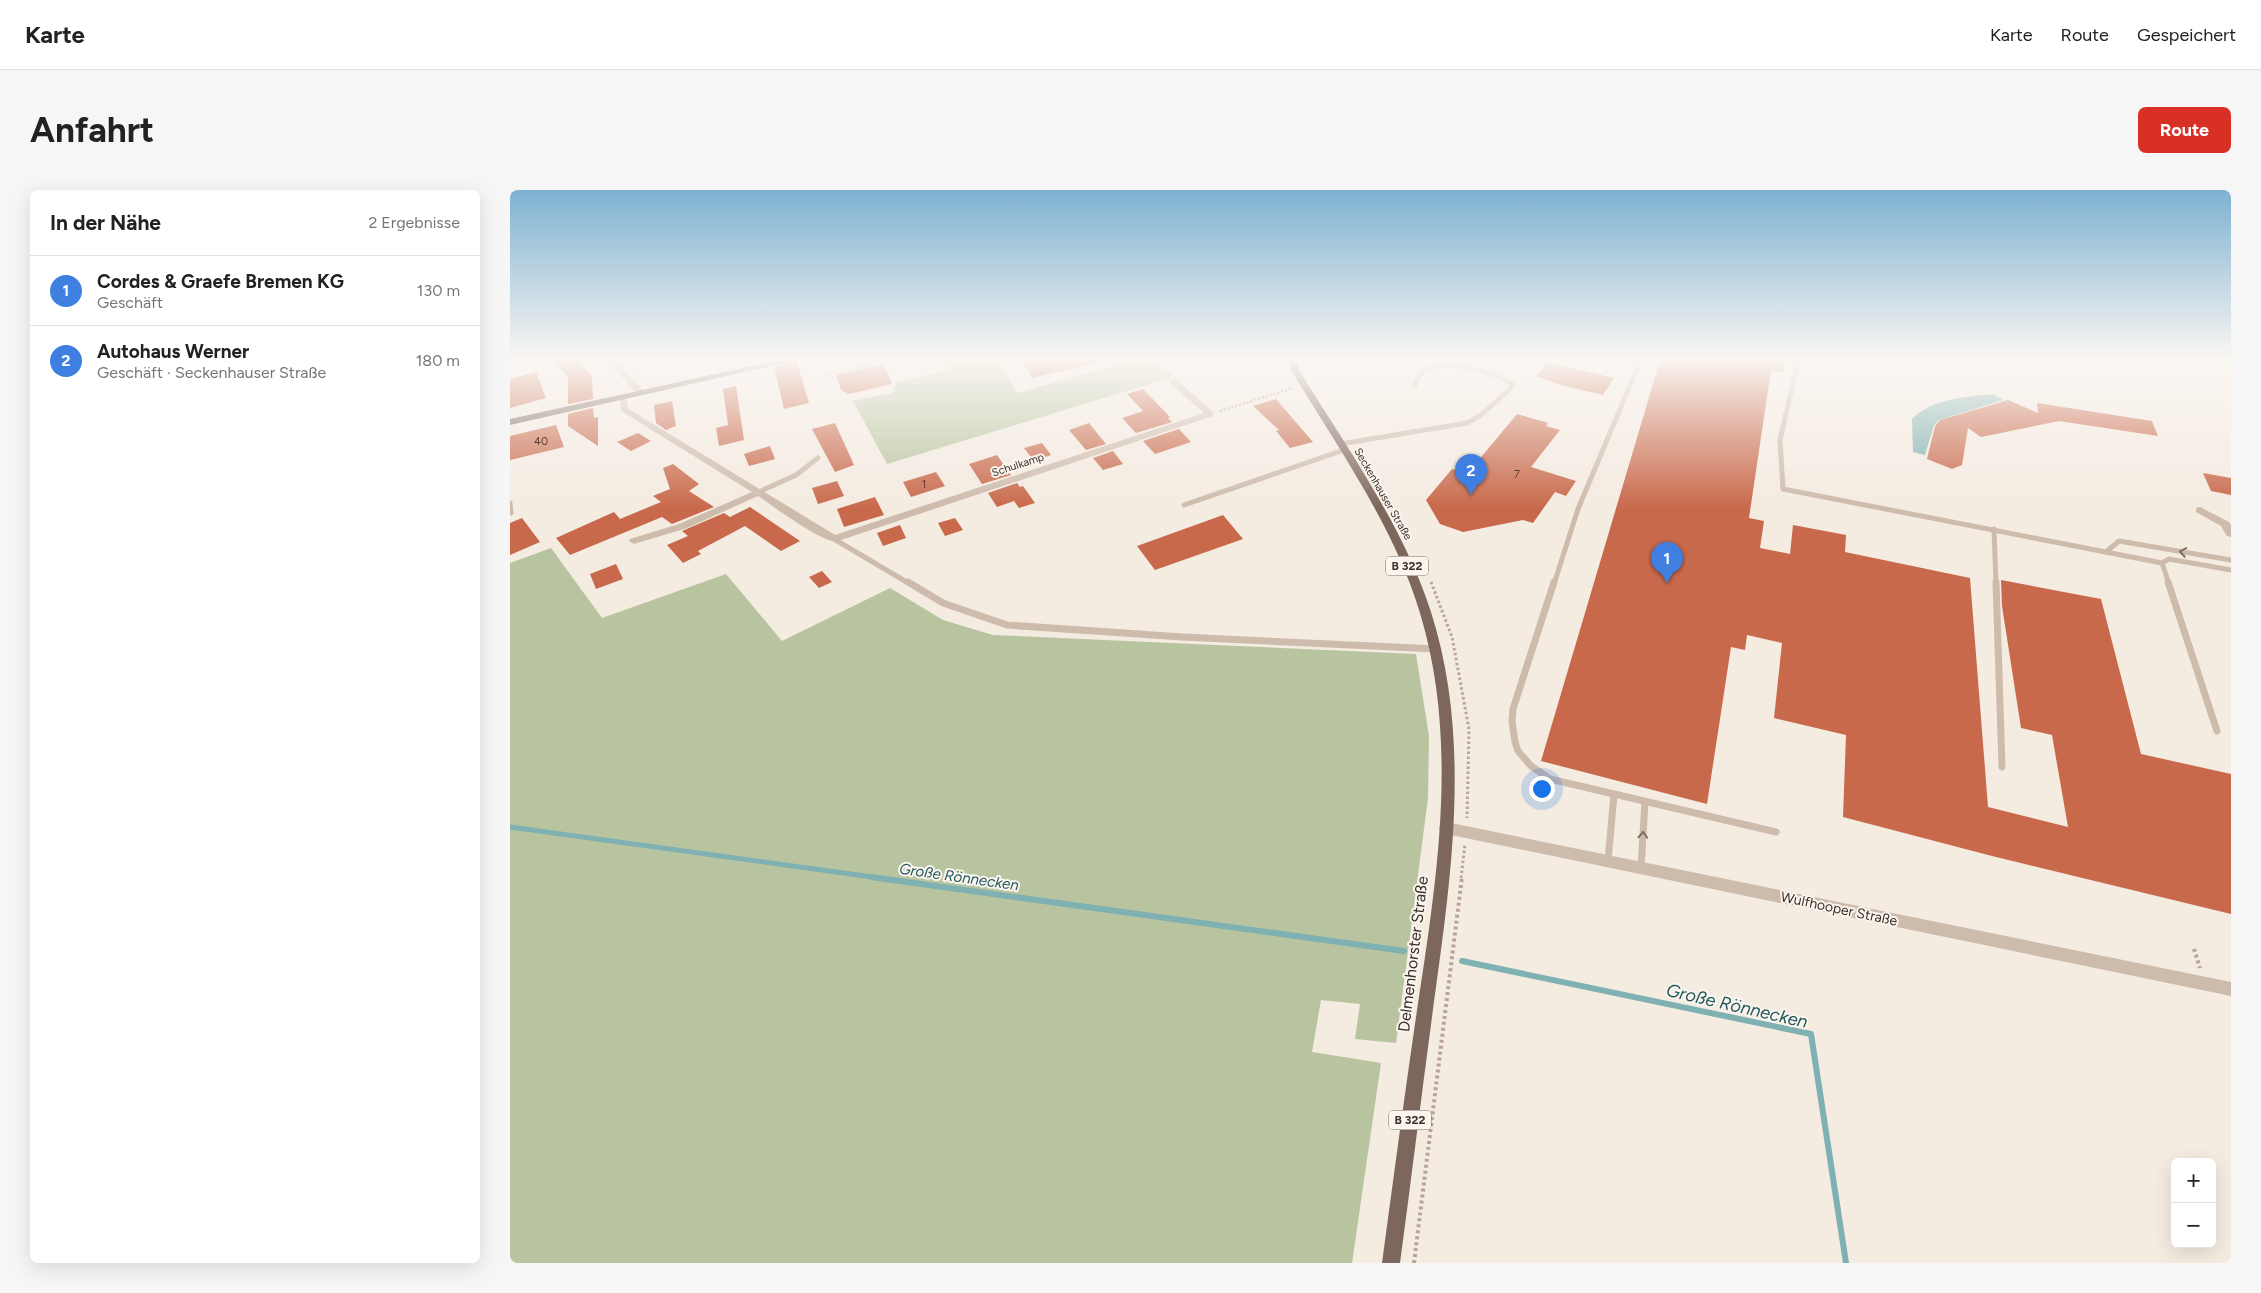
<!DOCTYPE html>
<html lang="de">
<head>
<meta charset="utf-8">
<style>
  body { margin:0; font-family:Figtree,sans-serif; background:#f6f6f6; color:#222 }
  .controls { position:absolute; right:15px; bottom:15px; display:grid; overflow:hidden; border-radius:8px; box-shadow:0 5px 20px #0002 }
  .controls button { width:45px; height:45px; display:grid; place-items:center; padding:0; border:0; border-bottom:1px solid #e0e0e0; background:#fff; color:#222; font:25px sans-serif }
  .you { position:absolute; left:1031px; top:598px; width:18px; height:18px; margin:-12px; border:4px solid #fff; border-radius:50%; background:#1a73e8; box-shadow:0 0 0 8px #1a73e833 }
  .badge { display:grid; place-items:center; width:32px; height:32px; border-radius:50%; background:#d93025; color:#fff; font-size:16px; font-weight:700 }
  .pin { position:absolute; translate:-50% -41px; filter:drop-shadow(0 1px 2px #0008) }
  .pin::after { content:''; position:absolute; top:26px; width:18px; height:15px; background:inherit; clip-path:polygon(0 0,100% 0,50% 100%) }
  .list { margin:0; padding:0; list-style:none }
  h2 { display:flex; justify-content:space-between; align-items:center; height:65px; margin:0; padding:0 20px; font-size:21px }
  h2 small { font-size:16px; font-weight:400; color:#767676 }
  .list li { display:grid; grid-template-columns:32px 1fr auto; gap:15px; align-items:center; box-sizing:border-box; height:70px; padding:0 20px; border-top:1px solid #e0e0e0 }
  .list b { display:block; font-size:19px; white-space:nowrap }
  .list p { margin:0; font-size:16px; white-space:nowrap; color:#767676 }
  .list em { font-size:16px; font-style:normal; color:#767676 }
  .map { position:relative; flex:none; width:1721px; height:1073px; overflow:hidden; border-radius:8px }
  header { display:flex; align-items:center; gap:30px; box-sizing:border-box; height:70px; padding:0 25px; background:#fff; border-bottom:1px solid #e0e0e0 }
  header strong { font-size:24px }
  nav { display:flex; gap:28px; margin-inline-start:auto; font-size:18px }
  .intro { display:flex; align-items:center; justify-content:space-between; box-sizing:border-box; height:120px; padding:0 30px }
  h1 { margin:0; font-size:35px }
  .button { padding:12px 22px; border-radius:8px; background:#d93025; color:#fff; font-size:18px; font-weight:700 }
  main { display:flex; gap:30px; padding:0 30px }
  aside { flex:1; background:#fff; border-radius:8px; box-shadow:0 5px 20px #0002 }
  .map>svg:first-child { display:block }
  .green { fill:#b8c4a0 }
  .water { fill:#7fb0b2 }
  .lines { fill:none; stroke-linecap:round; stroke-linejoin:round }
  .stream-far1 { stroke:#7fb0b2; stroke-width:5 }
  .stream { stroke:#7fb0b2; stroke-width:6 }
  .building { fill:#c8694b }
  .path-far2 { stroke:#b9a596; stroke-width:2.5; stroke-dasharray:2 2; stroke-linecap:butt }
  .path-far1 { stroke:#b9a596; stroke-width:3; stroke-dasharray:2.5 2.5; stroke-linecap:butt }
  .path { stroke:#b9a596; stroke-width:4; stroke-dasharray:3 3; stroke-linecap:butt }
  .lane-far1 { stroke:#cdbbac; stroke-width:5 }
  .lane { stroke:#cdbbac; stroke-width:7 }
  .street { fill:#cdbbac; fill-rule:evenodd }
  .primary { fill:#7d675c; fill-rule:evenodd }
  .oneway { stroke:#7d6f65 }
  .labels { text-anchor:middle; dominant-baseline:central; stroke-width:4; stroke-linejoin:round; paint-order:stroke }
  .number-label { font-size:11px; fill:#5e3e33 }
  .far-street-label { font-size:11px; fill:#3b302b; stroke:#fbf5ee }
  .shield { fill:#fbf5ee; stroke:#756b66; stroke-width:1 }
  .shield-label { font-size:12px; font-weight:bold; fill:#3b302b }
  .street-label { font-size:14px; fill:#3b302b; stroke:#fbf5ee }
  .water-label { font-size:15px; font-style:italic; fill:#1f5a5e; stroke:#fbf5ee }
  .near-street-label { font-size:16px; fill:#3b302b; stroke:#fbf5ee }
  .near-water-label { font-size:18px; font-style:italic; fill:#1f5a5e; stroke:#fbf5ee }
</style>
</head>
<body>
<header>
<strong>Karte</strong>
<nav><a>Karte</a><a>Route</a><a>Gespeichert</a></nav>
</header>
<div class="intro"><h1>Anfahrt</h1><a class="button">Route</a></div>
<main>
<aside>
<h2>In der Nähe<small>2 Ergebnisse</small></h2>
<ul class="list">
<li><span class="badge" style="background:#3f7fe0">1</span><div><b>Cordes &amp; Graefe Bremen KG</b><p>Geschäft</p></div><em>130 m</em></li>
<li><span class="badge" style="background:#3f7fe0">2</span><div><b>Autohaus Werner</b><p>Geschäft · Seckenhauser Straße</p></div><em>180 m</em></li>
</ul>
</aside>
<div class="map">
<svg width="1721" height="1073" viewBox="0 0 1721 1073">
  <rect width="100%" height="100%" fill="#f4ebe1"/>
  <!-- green -->
  <g class="green">
    <polygon points="433,167 488,167 507,203 632,167 643,167 661,185 660,188 377,274 343,211 382,203 387,192 437,180"/>
    <polygon points="41,358 92,428 216,384 272,451 380,398 433,430 483,445 906,464 919,546 918,608 886,853 845,849 850,814 811,810 802,862 871,873 842,1073 0,1073 0,373"/>
  </g>
  <!-- water -->
  <path class="water" d="M1484,204L1493,210L1429,230L1424,235L1415,265L1403,262L1402,229C1422,208 1457,207 1484,204Z"/>
  <g class="lines">
    <!-- stream-far1 -->
    <polyline class="stream-far1" points="0,637 370,688"/>
    <!-- stream -->
    <g class="stream">
      <polyline points="361,687 894,761"/>
      <polyline points="952,771 1301,844 1336,1073"/>
    </g>
  </g>
  <!-- building -->
  <g class="building">
    <polygon points="40,167 65,167 82,186 83,209 58,214 58,187"/>
    <polygon points="510,167 585,167 586,173 522,188"/>
    <polygon points="1151,167 1276,167 1274,182 1261,180 1239,328 1254,331 1250,358 1280,364 1283,335 1336,345 1335,362 1460,388 1478,617 1558,637 1542,545 1511,538 1492,416 1491,390 1591,409 1631,564 1721,584 1721,724 1482,666 1333,627 1336,545 1264,528 1272,453 1237,445 1235,460 1221,457 1197,614 1031,571"/>
    <polygon points="287,172 299,213 274,219 264,177"/>
    <polygon points="1037,172 1104,188 1093,205 1051,195 1026,186"/>
    <polygon points="374,174 382,194 339,204 331,200 326,185"/>
    <polygon points="26,182 36,208 0,218 0,189"/>
    <polygon points="226,196 234,250 209,256 206,238 218,235 213,199"/>
    <polygon points="633,199 660,227 658,228 662,232 626,243 612,228 633,221 617,204"/>
    <polygon points="766,209 803,252 780,258 766,241 769,240 743,216"/>
    <polygon points="1498,210 1528,223 1527,213 1642,231 1648,246 1549,231 1471,247 1458,238 1452,275 1442,279 1417,269 1425,236 1430,230"/>
    <polygon points="162,211 166,236 156,240 146,233 144,215"/>
    <polygon points="83,218 84,228 88,227 88,256 58,236 58,224"/>
    <polygon points="1007,224 1038,233 1036,236 1050,240 1021,277 1066,291 1056,306 1045,302 1023,333 1013,330 953,342 930,334 916,310 942,279 957,284"/>
    <polygon points="325,233 344,275 325,282 302,239"/>
    <polygon points="579,233 596,254 576,260 559,240"/>
    <polygon points="46,235 54,257 0,270 0,246"/>
    <polygon points="669,239 681,252 645,264 633,251"/>
    <polygon points="128,243 141,251 121,261 107,252"/>
    <polygon points="532,253 541,265 524,271 514,258"/>
    <polygon points="260,256 265,269 239,276 234,264"/>
    <polygon points="603,261 613,274 593,280 583,268"/>
    <polygon points="487,265 501,285 472,294 459,274"/>
    <polygon points="163,274 189,294 179,301 204,317 162,334 152,327 60,365 46,348 104,322 110,329 151,312 143,306 160,299 153,278"/>
    <polygon points="426,282 435,296 401,307 393,292"/>
    <polygon points="1693,283 1721,288 1721,305 1701,301"/>
    <polygon points="327,291 334,306 308,314 302,298"/>
    <polygon points="507,293 510,297 513,296 525,313 509,318 504,311 487,317 478,303"/>
    <polygon points="365,307 374,325 334,337 327,319"/>
    <polygon points="240,317 290,351 271,361 235,336 188,361 191,364 173,373 157,355 178,346 172,341 214,323 220,327"/>
    <polygon points="713,325 733,349 645,380 627,356"/>
    <polygon points="12,328 30,352 0,365 0,333"/>
    <polygon points="445,328 453,340 435,346 428,333"/>
    <polygon points="390,335 396,348 373,356 367,343"/>
    <polygon points="106,374 113,389 86,399 80,384"/>
    <polygon points="312,381 322,392 309,398 299,387"/>
  </g>
  <g class="lines">
    <!-- path-far2 -->
    <g class="path-far2">
      <polyline points="345,167 350,180"/>
      <polyline points="307,171 323,167"/>
      <polyline points="125,181 145,167"/>
      <polyline points="315,186 377,170 377,167"/>
      <polyline points="710,221 783,198"/>
    </g>
    <!-- path-far1 -->
    <g class="path-far1">
      <polyline points="921,392 942,447 959,539 957,628"/>
      <polyline points="951,688 955,654"/>
    </g>
    <!-- path -->
    <g class="path">
      <polyline points="1684,759 1690,778"/>
      <polyline points="904,1073 952,687"/>
    </g>
    <!-- lane-far1 -->
    <g class="lane-far1">
      <polyline points="1289,167 1270,250 1273,299 1652,373 1659,394"/>
      <path d="M830,254L957,233L970,226L1002,197V194C980,181 912,158 905,196"/>
      <polyline points="249,302 286,285 308,268"/>
      <polyline points="0,313 1,323"/>
      <polyline points="674,315 834,260"/>
      <polyline points="1484,339 1486,394"/>
      <polyline points="324,349 400,394"/>
      <polyline points="1596,362 1609,351 1721,370"/>
      <polyline points="1652,373 1659,369 1721,380"/>
      <polyline points="1044,394 1068,319 1132,167"/>
    </g>
    <!-- lane -->
    <g class="lane">
      <polyline points="398,392 433,413 497,435 672,447 926,459"/>
      <polyline points="1044,392 1003,519 1002,531 1005,552 1008,561 1021,576 1040,589 1266,642"/>
      <polyline points="1486,392 1492,577"/>
      <polyline points="1658,392 1707,541"/>
      <polyline points="1098,671 1104,605"/>
      <polyline points="1131,678 1135,612"/>
    </g>
    <!-- street -->
    <g class="street">
      <polygon points="93,167 102,167 134,201 134,205 128,205"/>
      <path d="M660,189H666L703,222V226L328,351C314,355 262,315 248,306L177,338L124,354L119,351L120,349L169,334L242,302L111,221L110,205H116L118,218L135,229L325,345L694,223L660,193Z"/>
      <polygon points="1690,317 1719,332 1721,335 1721,347 1717,346 1711,336 1686,322 1686,318"/>
      <polygon points="936,632 1721,792 1721,806 936,644 931,642 929,638 931,634"/>
    </g>
    <!-- primary -->
    <g class="primary">
      <polygon points="283,167 300,167 0,235 0,229"/>
      <path d="M776,167H784L789,180C837,258 893,335 921,422C963,553 940,694 922,827C911,909 901,991 890,1073H872C883,991 894,909 906,827C926,694 950,555 910,423C884,336 828,258 781,180Z"/>
    </g>
  </g>
  <!-- one-way arrows -->
  <defs><path id="oneway-chevron" d="M-2-3.5L2.5 0L-2 3.5" fill="none" stroke-width="1.6" stroke-linecap="round" stroke-linejoin="round" transform="scale(1.25)"/></defs>
  <g class="oneway">
    <use href="#oneway-chevron" transform="translate(1673 362) rotate(-170)"/>
    <use href="#oneway-chevron" transform="translate(1133 645) rotate(-87)"/>
  </g>
  <!-- sky -->
  <linearGradient id="sky" x2="0" y2="1"><stop stop-color="#7eb2d2"/><stop offset="0.53" stop-color="#faf6f2"/><stop offset="1" stop-color="#faf6f2" stop-opacity="0"/></linearGradient>
  <rect width="1721" height="318" fill="url(#sky)"/>
  <g class="labels">
    <!-- number labels -->
    <g class="number-label">
      <text x="31" y="251">40</text>
      <text x="1007" y="284">7</text>
      <text x="414" y="294">1</text>
    </g>
    <!-- far-street labels -->
    <g class="far-street-label">
      <text transform="translate(508 275) rotate(-18)">Schulkamp</text>
      <text transform="translate(873 304) rotate(60)">Seckenhauser Straße</text>
    </g>
    <!-- shield labels -->
    <g class="shield">
      <rect x="876" y="366.5" width="42" height="19" rx="4"/>
      <rect x="879" y="920.5" width="42" height="19" rx="4"/>
    </g>
    <g class="shield-label">
      <text x="897" y="376">B 322</text>
      <text x="900" y="930">B 322</text>
    </g>
    <!-- street labels -->
    <g class="street-label">
      <text transform="translate(1329 719) rotate(12)">Wulfhooper Straße</text>
    </g>
    <!-- water labels -->
    <g class="water-label">
      <text transform="translate(449 687) rotate(8)">Große Rönnecken</text>
    </g>
    <!-- near-street labels -->
    <g class="near-street-label">
      <text transform="translate(903 764) rotate(-83)">Delmenhorster Straße</text>
    </g>
    <!-- near-water labels -->
    <g class="near-water-label">
      <text transform="translate(1227 816) rotate(13)">Große Rönnecken</text>
    </g>
  </g>
</svg>
<div class="controls">
<button>+</button>
<button>−</button>
</div>
<div class="you"></div>
<div class="pin badge" style="left:1157px;top:393px;background:#3f7fe0">1</div>
<div class="pin badge" style="left:961px;top:305px;background:#3f7fe0">2</div>
</div>
</main>
</body>
</html>
